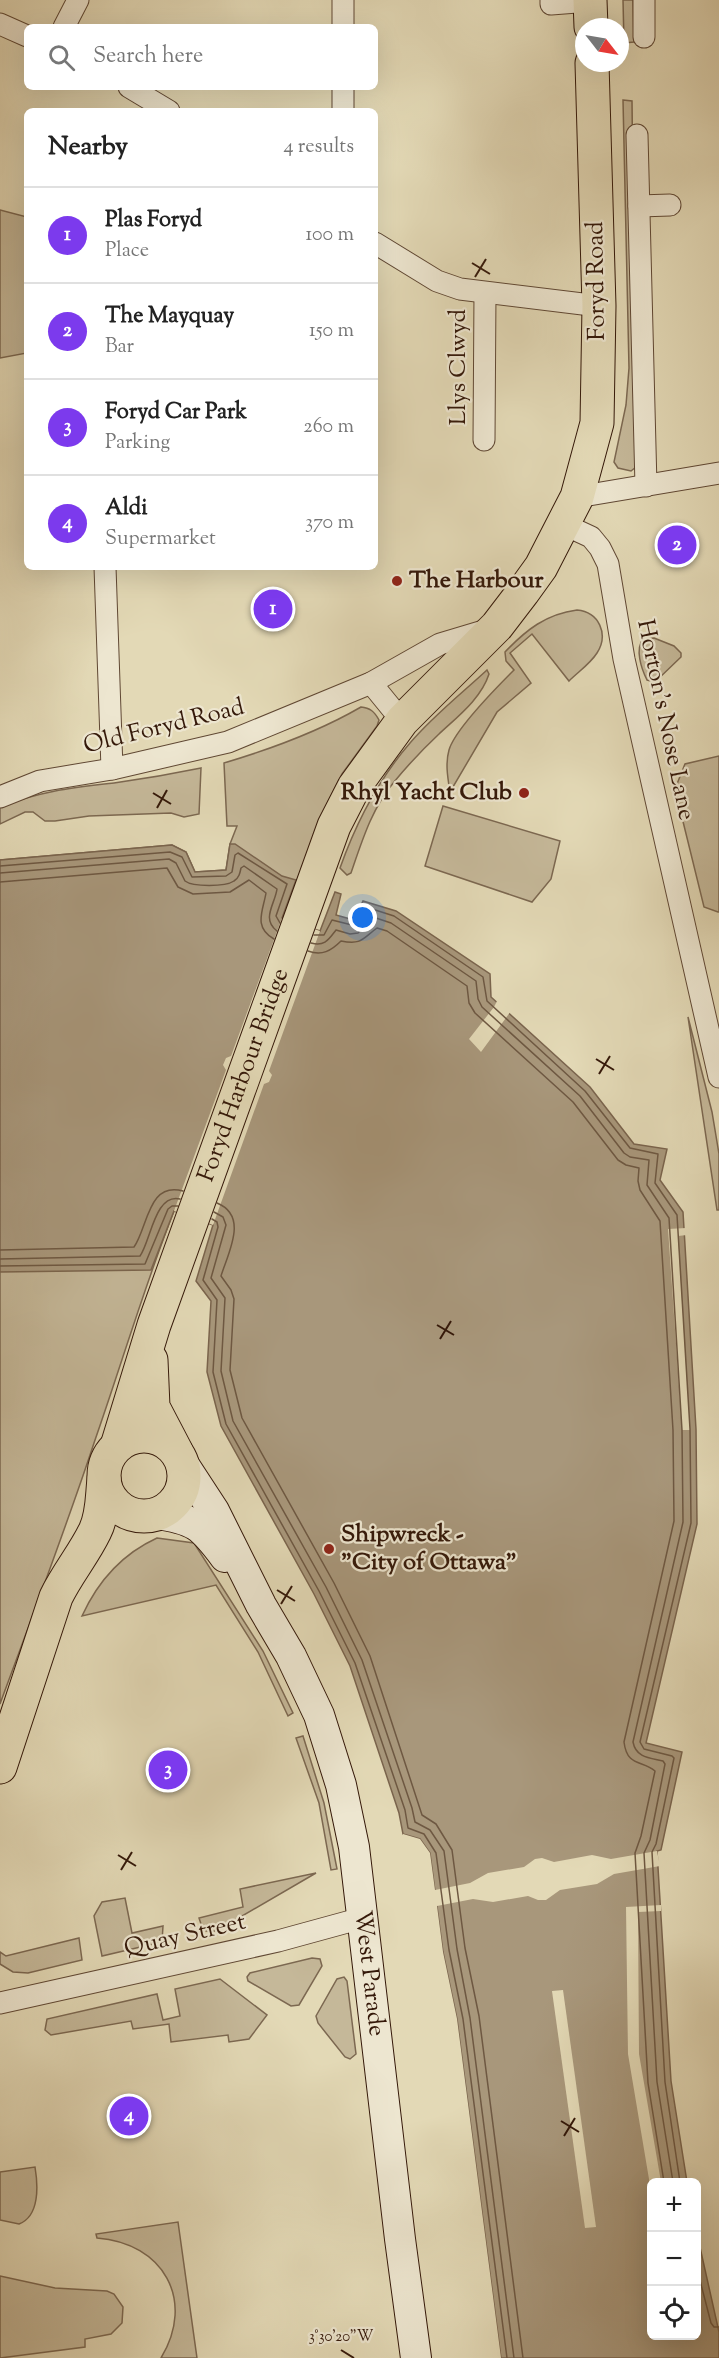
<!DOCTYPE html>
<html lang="en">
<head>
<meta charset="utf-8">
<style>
  body { margin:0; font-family:"Sorts Mill Goudy",serif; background:#f2f2f2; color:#222 }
  .controls { position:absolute; right:18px; bottom:18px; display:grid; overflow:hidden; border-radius:9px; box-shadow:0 6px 24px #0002 }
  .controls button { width:54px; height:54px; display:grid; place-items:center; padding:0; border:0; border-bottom:2px solid #e0e0e0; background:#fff; color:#222; font:30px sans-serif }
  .compass { position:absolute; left:575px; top:18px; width:54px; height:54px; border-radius:50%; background:#fff; box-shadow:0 6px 24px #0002; rotate:121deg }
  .you { position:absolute; left:363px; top:918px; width:21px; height:21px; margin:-15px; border:4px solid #fff; border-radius:50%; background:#1a73e8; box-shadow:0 0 0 9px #1a73e833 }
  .badge { display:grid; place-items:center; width:39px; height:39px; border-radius:50%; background:#7c3aed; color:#fff; font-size:20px; font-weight:700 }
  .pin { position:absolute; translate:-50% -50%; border:3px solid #fff; box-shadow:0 2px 6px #0006 }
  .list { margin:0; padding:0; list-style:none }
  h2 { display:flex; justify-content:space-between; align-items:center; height:78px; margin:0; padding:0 24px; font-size:26px }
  h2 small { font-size:20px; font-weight:400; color:#767676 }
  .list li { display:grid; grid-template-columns:39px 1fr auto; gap:18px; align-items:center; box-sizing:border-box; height:96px; padding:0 24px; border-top:2px solid #e0e0e0 }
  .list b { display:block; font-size:22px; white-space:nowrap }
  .list p { margin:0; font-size:20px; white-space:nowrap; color:#767676 }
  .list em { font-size:20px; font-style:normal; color:#767676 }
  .icon { flex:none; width:33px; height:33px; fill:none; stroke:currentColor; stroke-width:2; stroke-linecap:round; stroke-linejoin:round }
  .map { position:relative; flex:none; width:719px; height:2358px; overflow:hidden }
  .search { position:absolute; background:#fff; box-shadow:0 6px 24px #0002; left:24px; top:24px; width:354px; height:66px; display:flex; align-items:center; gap:15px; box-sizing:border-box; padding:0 21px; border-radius:9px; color:#767676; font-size:22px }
  .panel { position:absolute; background:#fff; box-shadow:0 6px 24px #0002; left:24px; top:108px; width:354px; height:462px; border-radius:9px }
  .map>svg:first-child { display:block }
  .green { fill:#c5b899; stroke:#7c6851; stroke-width:1.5 }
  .water { fill:#a8977b; stroke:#7a644d; stroke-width:1.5 }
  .pier { fill:#e3d9b6 }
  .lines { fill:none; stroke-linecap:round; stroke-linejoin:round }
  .shore { stroke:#6e5842; stroke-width:1.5 }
  .street-casing { stroke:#604834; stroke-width:23 }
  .secondary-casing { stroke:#341809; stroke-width:32 }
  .primary-casing { stroke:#341809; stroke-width:35 }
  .street { stroke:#ede6d0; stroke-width:21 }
  .secondary { stroke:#ede6d0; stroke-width:30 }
  .primary { stroke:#e3d9b6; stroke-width:33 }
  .ticks { fill:none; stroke:#341809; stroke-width:2 }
  .poi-dot { fill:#8f2418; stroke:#ede6d0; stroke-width:2 }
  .labels { text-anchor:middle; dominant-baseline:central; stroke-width:4.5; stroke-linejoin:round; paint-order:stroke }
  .street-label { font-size:24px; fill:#341809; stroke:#ede6d0 }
  .poi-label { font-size:24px; font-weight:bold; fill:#341809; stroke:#ede6d0; text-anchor:start }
  .ticks-label { font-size:15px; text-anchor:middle; fill:#341809; stroke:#ede6d0; stroke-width:4.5; stroke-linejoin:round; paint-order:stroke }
</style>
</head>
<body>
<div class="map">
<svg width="719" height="2358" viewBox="0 0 719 2358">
  <rect width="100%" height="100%" fill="#e3d9b6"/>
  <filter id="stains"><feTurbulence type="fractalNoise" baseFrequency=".00333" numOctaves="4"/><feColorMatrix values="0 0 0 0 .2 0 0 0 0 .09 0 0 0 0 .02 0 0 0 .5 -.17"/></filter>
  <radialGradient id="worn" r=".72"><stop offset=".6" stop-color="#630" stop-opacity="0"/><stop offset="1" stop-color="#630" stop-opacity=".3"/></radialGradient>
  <!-- green -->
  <g class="green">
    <polygon points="623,0 633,0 634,42 624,43"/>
    <polygon points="623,100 632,101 636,467 631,471 618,468 614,462 626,405 629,368"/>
    <polygon points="0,210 27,217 27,353 0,358"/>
    <path d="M577,610C599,612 609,634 597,653C590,664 578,672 569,681L532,634L510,653L531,683L497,712L450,792C448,779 445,764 449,750C455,729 497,687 514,670L506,661L505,652C526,630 546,614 577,610Z"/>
    <path d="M654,638L674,646L681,653V657L655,682L647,680C641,668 635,649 643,639Z"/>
    <path d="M487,670L489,674C481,699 457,717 439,734C423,749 408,765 394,782C372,808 362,841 351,873L347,875L340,868C356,823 378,780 410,743C433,716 461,694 487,670Z"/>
    <path d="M361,707C370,708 374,711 379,720L377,726L342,774L327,804L271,946L0,860L172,845L186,852L195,872L226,870L230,844L237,826H227L224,763C271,749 318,732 361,707Z"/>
    <polygon points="719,756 719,912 718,912 704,907 675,789 685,764"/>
    <path d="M201,768L199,814L184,817L171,813L89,816L55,821H45L33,812H25L0,824V807C41,791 71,788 114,783C143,779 172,774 201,768Z"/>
    <polygon points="443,806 560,841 551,879 532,902 425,866"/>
    <polygon points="688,1017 712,1112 719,1154 719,1210 717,1210"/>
    <path d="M0,1083L174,1211C144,1287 121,1366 94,1443C65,1531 32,1617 0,1704Z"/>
    <path d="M157,1538L194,1543L263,1651L293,1713L288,1716L258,1652L216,1585L82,1616C98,1581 122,1554 157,1538Z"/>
    <polygon points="303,1736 324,1803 337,1869 331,1870 319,1803 296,1738"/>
    <polygon points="316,1873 218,1930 210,1932 203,1930 199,1918 243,1907 240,1889"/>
    <polygon points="125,1898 132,1933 163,1926 162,1942 102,1956 94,1916 102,1902"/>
    <polygon points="79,1938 82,1960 28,1973 13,1972 0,1964 0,1952 6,1956"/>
    <polygon points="312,1958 320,1959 322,1966 299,2005 291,2006 248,1981 247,1977 250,1973"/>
    <polygon points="344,1977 347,1981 356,2054 350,2059 345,2057 318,2023 316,2016 337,1979"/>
    <polygon points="220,1979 267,2015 249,2039 229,2042 228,2035 171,2042 169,2024 133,2029 131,2021 51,2035 45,2030 47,2019 157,1994 163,2020 180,2016 175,1989"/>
    <path d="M35,2167C38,2185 40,2216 19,2224L0,2220V2172Z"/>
    <path d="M178,2222L197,2358H161C196,2300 163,2243 97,2238L96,2234Z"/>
    <polygon points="0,2276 55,2288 107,2291 114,2294 123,2307 122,2323 111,2334 85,2339 85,2347 0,2358"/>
  </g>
  <!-- water -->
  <polygon class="water" points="230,844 235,844 282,876 296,880 282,918 320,931 335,892 341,894 336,915 354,920 363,901 396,911 490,974 491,997 590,1087 634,1144 667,1149 660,1180 683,1212 696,1429 697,1524 646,1743 682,1752 661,1850 657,1851 671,2081 687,2182 652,2182 652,2336 696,2336 697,2234 719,2332 719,2358 501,2358 457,2019 443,1952 430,1853 420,1839 403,1834 399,1813 350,1666 314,1594 221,1426 207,1372 211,1301 196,1281 213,1225 174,1211 151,1270 0,1272 0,860 172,845 186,852 195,872 226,870"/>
  <!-- pier -->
  <g class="pier">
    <polygon points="282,918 320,931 269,1071 272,1075 269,1082 264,1084 213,1225 174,1211 226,1070 223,1065 226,1058 231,1056"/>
    <polygon points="498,999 511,1011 481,1052 469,1039 494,1007"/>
    <polygon points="686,1228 687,1235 678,1236 690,1430 682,1430 668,1229"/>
    <polygon points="403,1834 420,1839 430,1853 435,1890 470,1883 488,1873 524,1867 535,1859 542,1858 554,1862 592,1855 611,1859 657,1851 660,1866 614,1874 597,1884 560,1890 546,1900 538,1900 528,1896 493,1902 473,1899 437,1906 443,1952 457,2019 501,2358 498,2358 454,2020 440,1952 427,1854 418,1841 403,1837"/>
    <polygon points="661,1905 661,1911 638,1912 639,2054 661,2182 652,2182 651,2191 628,2054 626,1907"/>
    <polygon points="563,1990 596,2227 585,2228 552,1991"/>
  </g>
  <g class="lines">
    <!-- shore -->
    <g class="shore">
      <polyline points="0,866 170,852 182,857 192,877 226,876 232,872 235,855 238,853 287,884 276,916 280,923"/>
      <path d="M0,873L169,859L176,863L185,881C193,887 225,887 234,881C239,878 240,873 241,868L244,866L277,889C275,904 261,919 277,931"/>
      <path d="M0,882L167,868L178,887L193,894L230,892L249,880L266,893C263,911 253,927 274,939"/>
      <polyline points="314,935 324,935 332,920 356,926 366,910 369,908 394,916 483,977 487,1001 585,1091 630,1148 658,1154 655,1183 677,1215 690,1429 691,1523 640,1742 644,1749 672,1756 674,1758 656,1844 652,1852 665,2082 680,2182"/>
      <path d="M311,943C325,947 329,939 336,930L350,934L358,933L373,917L391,923L476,981L478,999L482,1007L580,1096L624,1153L630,1157L649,1160L647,1185L669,1218L682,1430L683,1522L633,1742C636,1758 650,1758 663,1761L665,1764L650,1840L644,1853L657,2082L673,2182"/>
      <path d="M308,951C322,956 331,951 341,941C362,945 362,939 377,928L387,931L467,986L469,1003L475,1013L573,1102L618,1160L626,1165L639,1168L638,1181L640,1190L660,1221L673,1430L674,1521L624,1742C627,1767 642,1760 655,1771L641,1836L635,1853L648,2083L664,2182"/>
      <path d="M217,1203C249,1216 228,1253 221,1276L231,1290L234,1299L230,1370L242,1418L334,1583L370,1656L422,1815L436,1824L452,1850L465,1948L479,2016L523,2358"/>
      <polyline points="214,1212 223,1217 226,1225 211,1278 225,1298 221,1371 233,1421 326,1587 362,1660 412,1808 415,1822 430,1830 444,1851 457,1949 470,2018 514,2358"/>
      <polyline points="212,1219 217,1222 218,1227 203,1280 217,1300 213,1372 226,1424 319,1591 355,1663 405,1810 408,1828 424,1834 436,1853 449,1950 463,2019 507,2358"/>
      <path d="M0,1250L134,1247C148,1227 148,1181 183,1191"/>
      <path d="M0,1259L140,1256C151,1240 155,1193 180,1199"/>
      <polyline points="0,1266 145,1264 168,1209 172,1206 178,1206"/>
      <polyline points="696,2265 711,2323 714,2327 719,2327"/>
    </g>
    <!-- street casing -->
    <g class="street-casing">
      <g id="street">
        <polyline points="343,0 343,27"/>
        <polyline points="551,0 551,4 590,1"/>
        <polyline points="0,24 27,36"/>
        <polyline points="64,27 78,0"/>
        <polyline points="644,37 644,0"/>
        <polyline points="129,87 169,111"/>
        <polyline points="343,87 343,111"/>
        <polyline points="637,135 646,486"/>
        <polyline points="639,206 670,205"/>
        <polyline points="375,243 437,281 460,289 599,306"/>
        <polyline points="484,440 485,293"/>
        <polyline points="577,497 719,473"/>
        <polyline points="563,524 591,537 600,548 608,564 624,659 719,1077"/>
        <polyline points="105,567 112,769"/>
        <polyline points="371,683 402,721"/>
        <polyline points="0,797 40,781 112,769 228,742 371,683 440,644 490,629"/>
        <polyline points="0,2003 278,1941 362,1918"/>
      </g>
    </g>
    <!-- secondary casing -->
    <g class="secondary-casing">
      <g id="secondary">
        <path id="s1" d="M182,1462L214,1511L261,1605L291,1656L319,1715L341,1785L354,1847L400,2239L416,2358"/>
        <path d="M156,1514C195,1519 202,1526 225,1557"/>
      </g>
    </g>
    <!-- primary casing -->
    <g class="primary-casing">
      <g id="primary">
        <polyline points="590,0 591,27"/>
        <polyline points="151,1360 153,1407 176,1451"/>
        <circle cx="144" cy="1476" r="40"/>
        <path id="s2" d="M117,1446L154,1325L334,826L354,787L402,721L497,626L523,592L541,567L577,497L597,423L599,306L592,63"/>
        <path d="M0,1767L56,1597C67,1574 84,1554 95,1531C103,1515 102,1496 104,1479"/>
      </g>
    </g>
    <!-- street -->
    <use href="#street" class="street"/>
    <!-- secondary -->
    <use href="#secondary" class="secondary"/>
    <!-- primary -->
    <use href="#primary" class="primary"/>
  </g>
  <!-- ticks -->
  <path class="ticks" d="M472,263L490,274M475,277L486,259M153,793L171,804M157,808L167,790M596,1059L614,1070M599,1074L610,1056M437,1325L454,1335M440,1339L451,1321M277,1590L295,1601M281,1604L292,1586M118,1855L136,1866M121,1870L132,1852M561,2121L579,2132M564,2136L575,2118M341,2350L354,2358"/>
  <!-- markers -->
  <g class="poi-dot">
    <circle cx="397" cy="581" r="6"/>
    <circle cx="524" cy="793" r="6"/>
    <circle cx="329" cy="1549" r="6"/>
  </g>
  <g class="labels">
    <!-- street labels -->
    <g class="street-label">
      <text transform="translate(597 281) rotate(-91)">Foryd Road</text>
      <text transform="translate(459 367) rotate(-90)">Llys Clwyd</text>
      <text transform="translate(665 720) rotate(78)">Horton's Nose Lane</text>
      <text transform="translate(164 727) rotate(-14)">Old Foryd Road</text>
      <text stroke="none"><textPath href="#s2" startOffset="392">Foryd Harbour Bridge</textPath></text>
      <text transform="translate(185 1936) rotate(-13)">Quay Street</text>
      <text stroke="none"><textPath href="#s1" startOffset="552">West Parade</textPath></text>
    </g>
    <!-- poi labels -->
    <g class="poi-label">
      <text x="409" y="581">The Harbour</text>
      <text x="512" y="793" text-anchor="end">Rhyl Yacht Club</text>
      <text x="341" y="1535">Shipwreck -<tspan x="341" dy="28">"City of Ottawa"</tspan></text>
    </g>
  </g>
  <g class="ticks-label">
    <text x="341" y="2341">3°30'20"W</text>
  </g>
  <rect width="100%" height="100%" filter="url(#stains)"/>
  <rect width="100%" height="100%" fill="url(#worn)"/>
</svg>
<div class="controls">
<button>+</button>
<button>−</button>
<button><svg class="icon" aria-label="locate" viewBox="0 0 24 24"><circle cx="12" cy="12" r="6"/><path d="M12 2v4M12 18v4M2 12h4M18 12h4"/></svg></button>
</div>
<svg class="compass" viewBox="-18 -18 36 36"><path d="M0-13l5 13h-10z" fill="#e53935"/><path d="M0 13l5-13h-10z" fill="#767676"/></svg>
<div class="you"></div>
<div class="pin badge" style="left:273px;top:609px">1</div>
<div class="pin badge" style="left:677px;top:545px">2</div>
<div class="pin badge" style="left:168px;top:1770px">3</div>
<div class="pin badge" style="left:129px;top:2116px">4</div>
<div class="search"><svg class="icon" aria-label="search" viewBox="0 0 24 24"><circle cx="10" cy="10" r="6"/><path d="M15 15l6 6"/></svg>Search here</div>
<section class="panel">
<h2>Nearby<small>4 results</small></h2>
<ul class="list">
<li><span class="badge">1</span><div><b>Plas Foryd</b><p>Place</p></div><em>100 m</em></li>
<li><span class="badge">2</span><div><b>The Mayquay</b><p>Bar</p></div><em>150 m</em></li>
<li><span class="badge">3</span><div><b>Foryd Car Park</b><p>Parking</p></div><em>260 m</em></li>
<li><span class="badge">4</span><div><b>Aldi</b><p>Supermarket</p></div><em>370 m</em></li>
</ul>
</section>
</div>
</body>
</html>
